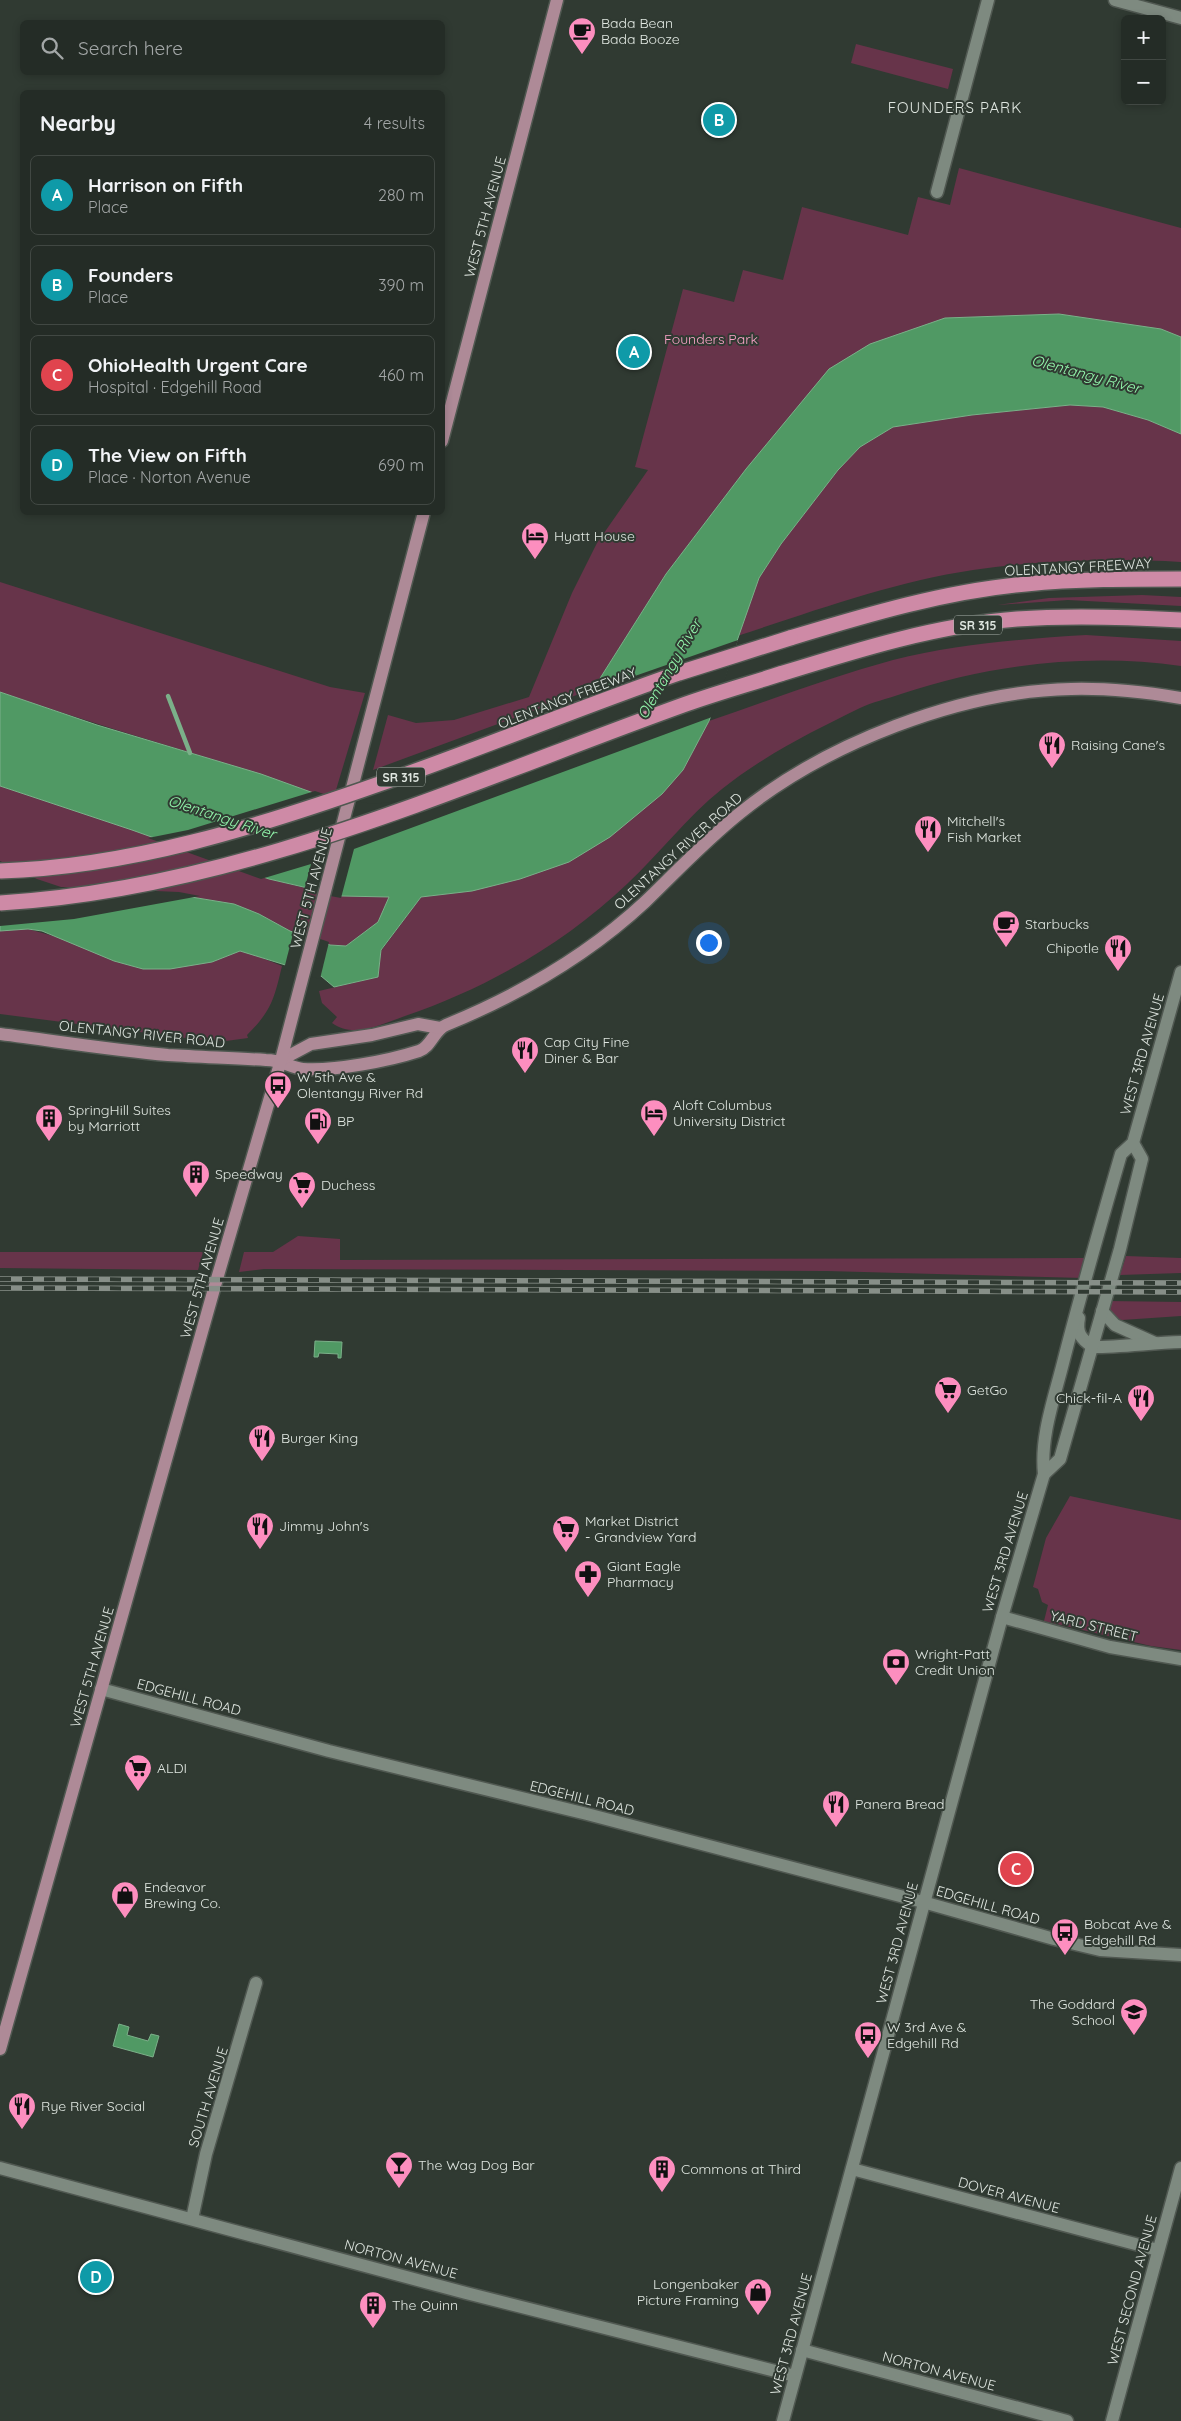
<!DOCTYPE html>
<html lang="en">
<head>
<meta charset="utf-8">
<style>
  body { margin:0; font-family:Quicksand,sans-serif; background:#303832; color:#f1f3f6 }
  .controls { position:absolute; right:15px; top:15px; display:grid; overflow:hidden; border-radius:8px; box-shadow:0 2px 8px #0003 }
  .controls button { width:45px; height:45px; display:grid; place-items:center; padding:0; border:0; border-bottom:1px solid #414843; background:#242c26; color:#f1f3f6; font:25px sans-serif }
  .you { position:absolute; left:708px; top:942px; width:18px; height:18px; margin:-12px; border:4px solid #fff; border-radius:50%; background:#1a73e8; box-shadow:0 0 0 8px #1a73e833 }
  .badge { display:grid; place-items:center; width:32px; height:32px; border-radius:50%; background:#fd8ebf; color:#fff; font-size:16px; font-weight:700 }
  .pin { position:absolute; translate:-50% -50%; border:2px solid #fff; box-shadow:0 1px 5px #0006 }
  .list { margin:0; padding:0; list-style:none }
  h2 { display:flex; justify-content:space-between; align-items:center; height:65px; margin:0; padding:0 20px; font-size:21px }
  h2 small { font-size:16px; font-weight:400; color:#a3a7a7 }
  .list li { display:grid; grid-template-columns:32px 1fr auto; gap:15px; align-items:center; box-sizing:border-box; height:80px; margin:0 10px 10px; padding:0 10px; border:1px solid #414843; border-radius:8px }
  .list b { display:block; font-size:19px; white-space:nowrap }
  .list p { margin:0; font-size:16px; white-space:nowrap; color:#a3a7a7 }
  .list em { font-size:16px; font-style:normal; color:#a3a7a7 }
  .icon { flex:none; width:28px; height:28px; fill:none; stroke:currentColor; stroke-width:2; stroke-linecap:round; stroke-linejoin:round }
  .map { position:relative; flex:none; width:1181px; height:2421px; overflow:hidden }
  .search { position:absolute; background:#242c26; box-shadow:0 2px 8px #0003; left:20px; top:20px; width:425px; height:55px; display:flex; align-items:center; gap:12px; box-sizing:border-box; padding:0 18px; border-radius:8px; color:#a3a7a7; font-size:19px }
  .panel { position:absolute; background:#242c26; box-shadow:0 2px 8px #0003; left:20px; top:90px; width:425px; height:425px; border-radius:8px }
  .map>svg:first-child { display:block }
  .green { fill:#67344a }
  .water { fill:#509964; stroke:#7bb089 }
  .pier { fill:#303a32 }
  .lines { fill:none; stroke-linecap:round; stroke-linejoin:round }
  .stream { stroke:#7bb089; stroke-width:4.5 }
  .minor-casing { stroke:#505851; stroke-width:15 }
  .major-casing { stroke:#505851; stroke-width:15 }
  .highway-casing { stroke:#505851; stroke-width:18 }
  .minor { stroke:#7e8a80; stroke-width:12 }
  .major { stroke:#ae8a97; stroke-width:12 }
  .highway { stroke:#ce8aa6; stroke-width:15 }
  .rail-casing { stroke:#878f88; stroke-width:5.5 }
  .rail { stroke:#303a32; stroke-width:4; stroke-dasharray:11; stroke-linecap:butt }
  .highway-bridge-casing { stroke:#505851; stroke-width:18; stroke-linecap:butt }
  .highway-bridge { stroke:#ce8aa6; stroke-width:15 }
  .labels { text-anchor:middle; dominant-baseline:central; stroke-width:4; stroke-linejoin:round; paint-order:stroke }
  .shield { fill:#303a32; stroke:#aab2ac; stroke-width:1 }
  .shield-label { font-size:12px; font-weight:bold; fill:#dfe6e0 }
  .poi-label { font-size:14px; fill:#dfe6e0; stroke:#303a32; text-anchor:start }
  .street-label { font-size:14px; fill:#dfe6e0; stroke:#303a32 }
  .park-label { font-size:14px; fill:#fba4c8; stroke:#303a32 }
  .neighbourhood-label { font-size:15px; letter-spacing:1px; fill:#dfe6e0; stroke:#303a32 }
  .water-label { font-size:15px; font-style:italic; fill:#93f7ac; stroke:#303a32 }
</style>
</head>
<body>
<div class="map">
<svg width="1181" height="2421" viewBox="0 0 1181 2421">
  <rect width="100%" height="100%" fill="#303a32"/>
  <!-- green -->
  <g class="green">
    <polygon points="856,44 953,69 948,89 851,63"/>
    <polygon points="959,168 1181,228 1181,337 1161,329 1059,314 945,318 746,469 666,574 593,689 373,770 388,715 416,723 454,720 529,697 572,593 597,543 648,470 635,467 683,289 734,302 743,270 783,280 802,207 908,235 918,197 950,205"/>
    <path d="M1070,405L1103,407L1148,420L1181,434V562C1113,558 1041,560 973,570C893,582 814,611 737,636L759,578L781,544L838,470L860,447L893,427L972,415Z"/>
    <path d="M0,582L330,687L365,693L333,800C223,760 110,730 0,692Z"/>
    <polygon points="1142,595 1181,597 1181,606 1068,600 997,605 1049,598"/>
    <path d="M1086,635L1181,641V666C1087,653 990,664 901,694C887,699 872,702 860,708C813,731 763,756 722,789C687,817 660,853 627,884C564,944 487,988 405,1016C382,1024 354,1039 332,1023L337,1017L322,1003L319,991L378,977L381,951L421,897L472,891L683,770L709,721C770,700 831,677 893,660C957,644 1021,639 1086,635Z"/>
    <path d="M0,786C53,803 106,820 159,839C235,867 307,899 390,897L378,922L346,946L330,945L289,931L259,914L234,904L179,895L61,890L36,882L0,863Z"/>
    <path d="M28,929L64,939L114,961L143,969L212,962L240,951L252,954L282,966C274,999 272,1010 247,1035L248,1038L226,1041L194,1039L0,1014V931Z"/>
    <polygon points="298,1236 340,1239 340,1260 1088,1258 1084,1278 827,1271 264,1269 239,1272 244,1252 273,1252"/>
    <polygon points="0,1252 203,1252 198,1270 0,1268"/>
    <polygon points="1126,1256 1181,1258 1181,1273 1120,1275"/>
    <polygon points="1107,1301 1181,1302 1181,1316 1122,1320 1110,1316"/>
    <polygon points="1070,1496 1181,1520 1181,1650 1151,1646 1044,1621 1048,1605 1042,1602 1038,1589 1033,1587 1046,1538"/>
  </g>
  <!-- water -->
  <g class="water">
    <polygon points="1059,314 1161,329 1181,337 1181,434 1148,420 1103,407 1070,405 972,415 893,427 860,447 838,470 781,544 759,578 709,721 683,770 662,794 610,837 569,862 520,879 472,891 421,897 381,950 378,977 334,987 321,976 240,951 212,962 170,969 143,969 114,961 42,931 28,929 0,931 0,863 36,882 61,890 179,895 234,904 259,914 290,931 330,945 346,946 378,922 389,897 342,896 269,879 132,830 0,786 0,692 97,725 261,774 333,800 372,807 429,800 554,751 666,574 746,469 829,369 870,344 945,318"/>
    <polygon points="315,1341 342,1342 341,1358 338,1358 338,1354 319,1353 318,1357 314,1357"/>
    <polygon points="119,2024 129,2027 127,2035 148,2041 151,2034 159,2036 153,2057 113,2046"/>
  </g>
  <!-- pier -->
  <g class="pier">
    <polygon points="738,640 712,717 354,849 341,898 304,891 311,864 261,879 148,838 188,830 315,791 333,797 372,804 429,798 552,749 589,692"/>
    <polygon points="0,861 37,879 61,887 179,892 200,896 74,919 0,926"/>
    <polygon points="294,930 329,942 320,979 284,969"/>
  </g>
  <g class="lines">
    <!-- stream -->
    <polyline class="stream" points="168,696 190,753"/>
    <!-- minor casing -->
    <g class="minor-casing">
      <g id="minor">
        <polyline points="1115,0 1181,18"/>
        <polyline points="937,192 988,0"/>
        <polyline points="1102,1311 1115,1325 1155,1343"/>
        <path d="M1079,1318C1076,1333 1081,1339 1093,1347"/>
        <path d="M1093,1347C1122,1347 1151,1343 1181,1342"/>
        <polyline points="1044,1474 1060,1459 1120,1249 1142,1159 1133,1143"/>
        <polyline points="1002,1617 1110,1647 1181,1659"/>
        <polyline points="101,1689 329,1751 587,1814 923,1902 1054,1939 1100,1950 1181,1955"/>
        <polyline points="0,2168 466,2293 795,2376"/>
        <polyline points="852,2169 1158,2250"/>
        <polyline points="192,2219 206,2154 256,1983"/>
        <polyline points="802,2350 1067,2421"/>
        <path d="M783,2421L1002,1617L1044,1474C1040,1437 1054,1399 1063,1363C1081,1292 1101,1223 1121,1154L1133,1143L1181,972"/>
        <polyline points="1112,2421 1181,2168"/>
      </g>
    </g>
    <!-- major casing -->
    <g class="major-casing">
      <g id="major">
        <polyline points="442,441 557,0"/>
        <path d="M0,1034C56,1041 112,1050 168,1055C201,1057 233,1058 266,1060C282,1060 291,1068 303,1069C335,1071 388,1061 419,1051C431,1047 434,1030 446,1025C519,995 587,956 645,902C676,872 706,840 740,813C825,744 960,691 1071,689C1108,688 1144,692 1181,698"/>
        <polyline points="281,1060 311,1044 372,1035 418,1024 440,1028"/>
        <polyline points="0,2049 214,1289 281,1060 424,512"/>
      </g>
    </g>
    <!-- highway casing -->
    <g class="highway-casing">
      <g id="highway">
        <path d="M790,638C866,615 946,591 1026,584C1077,579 1129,579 1181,579"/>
        <path d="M780,674C857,650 937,625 1017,619C1072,615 1126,617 1181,620"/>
      </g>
    </g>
    <!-- minor -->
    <use href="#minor" class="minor"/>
    <!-- major -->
    <use href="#major" class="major"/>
    <!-- highway -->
    <use href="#highway" class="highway"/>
    <!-- rail casing -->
    <g class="rail-casing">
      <g id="rail">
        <polyline points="0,1279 1181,1283"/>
        <polyline points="0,1288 1181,1292"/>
      </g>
    </g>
    <!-- rail -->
    <use href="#rail" class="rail"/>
    <!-- highway-bridge casing -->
    <g class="highway-bridge-casing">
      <g id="highway-bridge">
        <path d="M0,871C130,867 257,827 379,784C480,749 578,708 679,673C716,661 753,650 790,638"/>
        <path d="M0,903C240,889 463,784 686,704C717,693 749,684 780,674"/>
      </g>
    </g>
    <!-- highway-bridge -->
    <use href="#highway-bridge" class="highway-bridge"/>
  </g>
  <!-- icons -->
  <defs>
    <g id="cafe-pin" transform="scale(1.4375)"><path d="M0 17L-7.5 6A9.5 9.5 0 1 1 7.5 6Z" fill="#fd8ebf" stroke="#303a32"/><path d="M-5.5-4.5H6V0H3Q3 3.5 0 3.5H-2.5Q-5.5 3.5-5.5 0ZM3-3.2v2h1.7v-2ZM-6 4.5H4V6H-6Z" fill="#111"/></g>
    <g id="hotel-pin" transform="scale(1.4375)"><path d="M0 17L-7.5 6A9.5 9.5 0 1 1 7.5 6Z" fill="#fd8ebf" stroke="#303a32"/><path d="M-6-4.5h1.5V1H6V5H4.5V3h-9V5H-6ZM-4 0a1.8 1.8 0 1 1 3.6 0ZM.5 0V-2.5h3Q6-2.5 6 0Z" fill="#111"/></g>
    <g id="restaurant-pin" transform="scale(1.4375)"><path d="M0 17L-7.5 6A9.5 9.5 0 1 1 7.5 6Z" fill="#fd8ebf" stroke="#303a32"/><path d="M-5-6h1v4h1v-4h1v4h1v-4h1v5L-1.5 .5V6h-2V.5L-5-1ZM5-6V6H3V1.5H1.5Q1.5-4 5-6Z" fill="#111"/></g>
    <g id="bus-pin" transform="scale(1.4375)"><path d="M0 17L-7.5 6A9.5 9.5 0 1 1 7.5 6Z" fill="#fd8ebf" stroke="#303a32"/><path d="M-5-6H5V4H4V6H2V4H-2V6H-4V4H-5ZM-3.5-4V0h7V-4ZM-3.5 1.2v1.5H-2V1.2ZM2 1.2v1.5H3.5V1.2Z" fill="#111"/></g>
    <g id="building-pin" transform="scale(1.4375)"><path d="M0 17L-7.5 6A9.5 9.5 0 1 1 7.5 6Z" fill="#fd8ebf" stroke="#303a32"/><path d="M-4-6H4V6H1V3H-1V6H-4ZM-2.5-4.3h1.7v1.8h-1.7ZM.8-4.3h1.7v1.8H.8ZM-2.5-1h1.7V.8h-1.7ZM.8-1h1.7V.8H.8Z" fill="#111"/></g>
    <g id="fuel-pin" transform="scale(1.4375)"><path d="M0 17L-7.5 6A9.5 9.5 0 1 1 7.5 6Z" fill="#fd8ebf" stroke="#303a32"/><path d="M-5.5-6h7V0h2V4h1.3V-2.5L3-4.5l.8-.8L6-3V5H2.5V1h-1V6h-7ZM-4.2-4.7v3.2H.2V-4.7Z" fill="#111"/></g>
    <g id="supermarket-pin" transform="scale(1.4375)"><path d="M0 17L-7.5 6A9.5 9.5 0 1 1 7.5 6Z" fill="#fd8ebf" stroke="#303a32"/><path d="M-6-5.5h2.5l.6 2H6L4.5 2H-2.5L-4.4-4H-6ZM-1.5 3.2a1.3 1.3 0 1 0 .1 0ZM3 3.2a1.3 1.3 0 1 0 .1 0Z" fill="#111"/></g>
    <g id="pharmacy-pin" transform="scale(1.4375)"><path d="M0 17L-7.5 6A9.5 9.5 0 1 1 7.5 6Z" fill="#fd8ebf" stroke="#303a32"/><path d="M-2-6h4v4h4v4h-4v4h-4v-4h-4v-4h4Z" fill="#111"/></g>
    <g id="bank-pin" transform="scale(1.4375)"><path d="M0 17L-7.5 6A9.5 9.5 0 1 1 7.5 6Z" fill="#fd8ebf" stroke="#303a32"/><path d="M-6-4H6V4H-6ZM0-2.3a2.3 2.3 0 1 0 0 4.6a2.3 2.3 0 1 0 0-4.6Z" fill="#111"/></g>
    <g id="shop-pin" transform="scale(1.4375)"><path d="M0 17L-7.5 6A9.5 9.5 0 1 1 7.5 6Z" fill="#fd8ebf" stroke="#303a32"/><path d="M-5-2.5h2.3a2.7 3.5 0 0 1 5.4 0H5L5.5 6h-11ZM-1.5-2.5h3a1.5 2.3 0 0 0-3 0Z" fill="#111"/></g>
    <g id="school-pin" transform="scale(1.4375)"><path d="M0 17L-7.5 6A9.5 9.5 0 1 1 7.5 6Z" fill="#fd8ebf" stroke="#303a32"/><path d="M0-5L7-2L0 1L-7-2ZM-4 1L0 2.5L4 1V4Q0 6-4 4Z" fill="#111"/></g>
    <g id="bar-pin" transform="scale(1.4375)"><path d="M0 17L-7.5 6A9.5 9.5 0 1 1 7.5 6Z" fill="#fd8ebf" stroke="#303a32"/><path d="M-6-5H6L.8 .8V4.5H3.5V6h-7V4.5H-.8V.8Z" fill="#111"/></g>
  </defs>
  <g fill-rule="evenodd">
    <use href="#cafe-pin" x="582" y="31"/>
    <use href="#hotel-pin" x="535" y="536"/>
    <use href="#restaurant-pin" x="1052" y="745"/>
    <use href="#restaurant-pin" x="928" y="829"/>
    <use href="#cafe-pin" x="1006" y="924"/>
    <use href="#restaurant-pin" x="1118" y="948"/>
    <use href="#restaurant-pin" x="525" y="1050"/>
    <use href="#bus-pin" x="278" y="1085"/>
    <use href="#hotel-pin" x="654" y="1113"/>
    <use href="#building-pin" x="49" y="1118"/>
    <use href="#fuel-pin" x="318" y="1121"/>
    <use href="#building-pin" x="196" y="1174"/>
    <use href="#supermarket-pin" x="302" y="1185"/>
    <use href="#supermarket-pin" x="948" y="1390"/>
    <use href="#restaurant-pin" x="1141" y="1398"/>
    <use href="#restaurant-pin" x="262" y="1438"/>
    <use href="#restaurant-pin" x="260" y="1526"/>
    <use href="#supermarket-pin" x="566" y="1529"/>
    <use href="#pharmacy-pin" x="588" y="1574"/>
    <use href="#bank-pin" x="896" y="1662"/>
    <use href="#supermarket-pin" x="138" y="1768"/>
    <use href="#restaurant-pin" x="836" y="1804"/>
    <use href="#shop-pin" x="125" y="1895"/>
    <use href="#bus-pin" x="1065" y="1932"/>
    <use href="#school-pin" x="1134" y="2012"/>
    <use href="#bus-pin" x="868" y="2035"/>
    <use href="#restaurant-pin" x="22" y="2106"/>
    <use href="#bar-pin" x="399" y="2165"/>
    <use href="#building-pin" x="662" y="2169"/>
    <use href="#shop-pin" x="758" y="2292"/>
    <use href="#building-pin" x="373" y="2305"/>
  </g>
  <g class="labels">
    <!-- shield labels -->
    <g class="shield">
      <rect x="954" y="615.5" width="48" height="19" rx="4"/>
      <rect x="377" y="767.5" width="48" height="19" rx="4"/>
    </g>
    <g class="shield-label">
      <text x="978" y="625">SR 315</text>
      <text x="401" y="777">SR 315</text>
    </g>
    <!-- poi labels -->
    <g class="poi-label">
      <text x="601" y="23">Bada Bean<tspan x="601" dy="16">Bada Booze</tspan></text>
      <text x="554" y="536">Hyatt House</text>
      <text x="1071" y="745">Raising Cane's</text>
      <text x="947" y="821">Mitchell's<tspan x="947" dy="16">Fish Market</tspan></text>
      <text x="1025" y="924">Starbucks</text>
      <text x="1099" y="948" text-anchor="end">Chipotle</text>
      <text x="544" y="1042">Cap City Fine<tspan x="544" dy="16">Diner &amp; Bar</tspan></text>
      <text x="297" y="1077">W 5th Ave &amp;<tspan x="297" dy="16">Olentangy River Rd</tspan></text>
      <text x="673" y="1105">Aloft Columbus<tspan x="673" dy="16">University District</tspan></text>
      <text x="68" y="1110">SpringHill Suites<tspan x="68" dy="16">by Marriott</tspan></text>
      <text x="337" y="1121">BP</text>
      <text x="215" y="1174">Speedway</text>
      <text x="321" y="1185">Duchess</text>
      <text x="967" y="1390">GetGo</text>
      <text x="1122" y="1398" text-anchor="end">Chick-fil-A</text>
      <text x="281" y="1438">Burger King</text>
      <text x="585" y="1521">Market District<tspan x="585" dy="16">- Grandview Yard</tspan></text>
      <text x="279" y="1526">Jimmy John's</text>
      <text x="607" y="1566">Giant Eagle<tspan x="607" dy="16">Pharmacy</tspan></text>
      <text x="915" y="1654">Wright-Patt<tspan x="915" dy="16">Credit Union</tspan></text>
      <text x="157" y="1768">ALDI</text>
      <text x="855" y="1804">Panera Bread</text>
      <text x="144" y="1887">Endeavor<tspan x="144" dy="16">Brewing Co.</tspan></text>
      <text x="1084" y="1924">Bobcat Ave &amp;<tspan x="1084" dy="16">Edgehill Rd</tspan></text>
      <text x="1115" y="2004" text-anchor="end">The Goddard<tspan x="1115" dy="16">School</tspan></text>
      <text x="887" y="2027">W 3rd Ave &amp;<tspan x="887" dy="16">Edgehill Rd</tspan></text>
      <text x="41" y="2106">Rye River Social</text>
      <text x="418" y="2165">The Wag Dog Bar</text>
      <text x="681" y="2169">Commons at Third</text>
      <text x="739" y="2284" text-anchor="end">Longenbaker<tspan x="739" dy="16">Picture Framing</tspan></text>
      <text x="392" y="2305">The Quinn</text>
    </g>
    <!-- street labels -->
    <g class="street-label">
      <text transform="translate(485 217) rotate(-75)">WEST 5TH AVENUE</text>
      <text transform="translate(1078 567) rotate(-3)">OLENTANGY FREEWAY</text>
      <text transform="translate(567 698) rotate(-21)">OLENTANGY FREEWAY</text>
      <text transform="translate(678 851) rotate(-42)">OLENTANGY RIVER ROAD</text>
      <text transform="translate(311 888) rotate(-75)">WEST 5TH AVENUE</text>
      <text transform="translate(142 1034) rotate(6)">OLENTANGY RIVER ROAD</text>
      <text transform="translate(1142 1054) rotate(-74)">WEST 3RD AVENUE</text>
      <text transform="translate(202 1278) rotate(-74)">WEST 5TH AVENUE</text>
      <text transform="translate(1005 1552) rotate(-73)">WEST 3RD AVENUE</text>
      <text transform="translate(1094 1626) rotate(14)">YARD STREET</text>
      <text transform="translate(92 1667) rotate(-74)">WEST 5TH AVENUE</text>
      <text transform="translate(189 1697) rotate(15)">EDGEHILL ROAD</text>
      <text transform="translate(582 1798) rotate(14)">EDGEHILL ROAD</text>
      <text transform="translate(988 1905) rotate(16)">EDGEHILL ROAD</text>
      <text transform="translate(897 1943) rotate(-75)">WEST 3RD AVENUE</text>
      <text transform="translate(208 2097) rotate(-73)">SOUTH AVENUE</text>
      <text transform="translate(1009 2195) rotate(15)">DOVER AVENUE</text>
      <text transform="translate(401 2259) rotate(15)">NORTON AVENUE</text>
      <text transform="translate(1132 2290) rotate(-75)">WEST SECOND AVENUE</text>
      <text transform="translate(791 2334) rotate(-75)">WEST 3RD AVENUE</text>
      <text transform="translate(939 2371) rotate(15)">NORTON AVENUE</text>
    </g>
    <!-- park labels -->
    <g class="park-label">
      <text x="711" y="339">Founders Park</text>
    </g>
    <!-- neighbourhood labels -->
    <g class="neighbourhood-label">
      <text x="955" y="107">FOUNDERS PARK</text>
    </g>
    <!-- water labels -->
    <g class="water-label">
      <text transform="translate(1086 374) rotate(15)">Olentangy River</text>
      <text transform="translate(669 669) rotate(-60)">Olentangy River</text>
      <text transform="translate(222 817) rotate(18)">Olentangy River</text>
    </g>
  </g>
</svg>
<div class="controls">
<button>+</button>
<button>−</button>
</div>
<div class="you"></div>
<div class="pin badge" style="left:634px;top:352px;background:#0f9aa8">A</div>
<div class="pin badge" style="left:719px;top:120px;background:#0f9aa8">B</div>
<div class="pin badge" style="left:1016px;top:1869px;background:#e0444e">C</div>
<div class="pin badge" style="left:96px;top:2277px;background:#0f9aa8">D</div>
<div class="search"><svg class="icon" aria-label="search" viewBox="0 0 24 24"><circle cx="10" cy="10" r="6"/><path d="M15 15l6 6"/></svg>Search here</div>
<section class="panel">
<h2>Nearby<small>4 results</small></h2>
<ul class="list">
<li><span class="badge" style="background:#0f9aa8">A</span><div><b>Harrison on Fifth</b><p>Place</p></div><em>280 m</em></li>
<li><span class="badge" style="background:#0f9aa8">B</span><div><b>Founders</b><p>Place</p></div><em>390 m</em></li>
<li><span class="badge" style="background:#e0444e">C</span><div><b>OhioHealth Urgent Care</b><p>Hospital · Edgehill Road</p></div><em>460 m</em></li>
<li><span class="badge" style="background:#0f9aa8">D</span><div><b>The View on Fifth</b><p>Place · Norton Avenue</p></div><em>690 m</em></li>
</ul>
</section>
</div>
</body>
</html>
